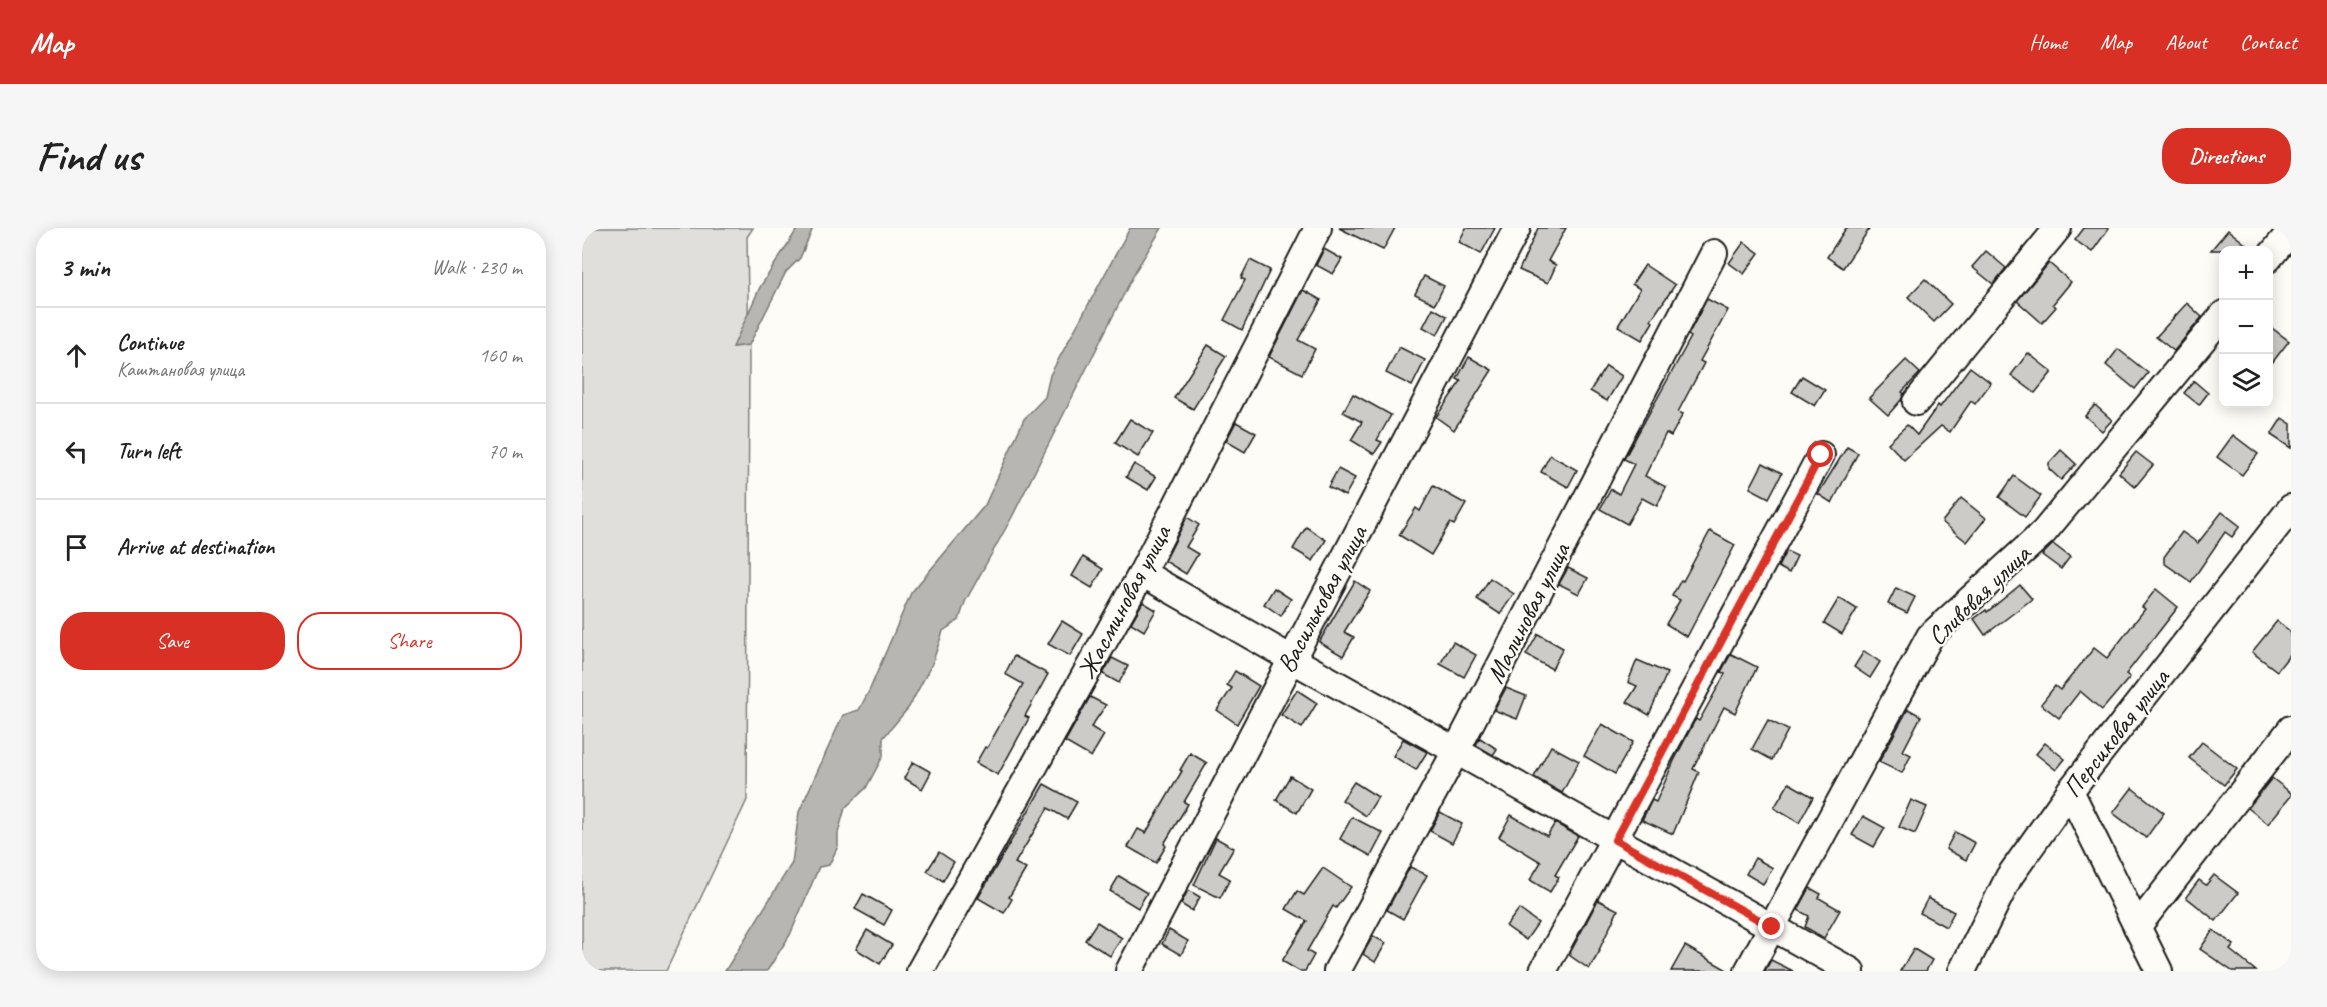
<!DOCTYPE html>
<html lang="en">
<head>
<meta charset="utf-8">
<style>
  body { margin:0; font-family:Caveat,sans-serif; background:#f6f6f6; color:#222 }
  .controls { position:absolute; right:18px; top:18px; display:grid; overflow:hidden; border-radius:12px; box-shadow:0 3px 15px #0003 }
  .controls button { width:54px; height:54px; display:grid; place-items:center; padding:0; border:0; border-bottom:2px solid #e0e0e0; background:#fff; color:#222; font:30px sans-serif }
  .stop { position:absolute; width:18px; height:18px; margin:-14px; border:4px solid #d93025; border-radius:50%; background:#fff }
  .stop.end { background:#d93025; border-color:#fff; box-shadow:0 2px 6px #0008 }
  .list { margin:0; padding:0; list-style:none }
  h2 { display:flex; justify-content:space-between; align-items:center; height:78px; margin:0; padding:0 24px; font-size:26px }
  h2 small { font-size:20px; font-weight:400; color:#767676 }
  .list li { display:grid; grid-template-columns:39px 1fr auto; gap:18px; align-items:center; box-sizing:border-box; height:96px; padding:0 24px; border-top:2px solid #e0e0e0 }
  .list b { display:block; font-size:22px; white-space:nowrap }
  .list p { margin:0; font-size:20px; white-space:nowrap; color:#767676 }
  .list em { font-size:20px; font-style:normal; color:#767676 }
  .actions { display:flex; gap:12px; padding:18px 24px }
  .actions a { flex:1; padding:14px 0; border:2px solid #d93025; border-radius:24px; text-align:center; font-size:21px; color:#d93025 }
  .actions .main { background:#d93025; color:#fff }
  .icon { flex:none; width:33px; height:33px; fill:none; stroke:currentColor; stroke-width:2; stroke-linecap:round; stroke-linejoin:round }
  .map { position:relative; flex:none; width:1709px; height:743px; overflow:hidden; border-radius:24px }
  header { display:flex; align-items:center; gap:36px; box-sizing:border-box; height:84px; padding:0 30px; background:#d93025; color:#fff }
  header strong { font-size:28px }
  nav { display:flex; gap:33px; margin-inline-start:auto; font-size:21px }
  .intro { display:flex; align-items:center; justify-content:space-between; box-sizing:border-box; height:144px; padding:0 36px }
  h1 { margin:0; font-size:42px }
  .button { padding:15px 27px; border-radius:24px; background:#d93025; color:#fff; font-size:21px; font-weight:700 }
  main { display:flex; gap:36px; padding:0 36px }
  aside { flex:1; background:#fff; border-radius:24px; box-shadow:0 3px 15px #0003 }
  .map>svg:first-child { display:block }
  .green { fill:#e0dfdb; stroke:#7e7e7c; stroke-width:1.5 }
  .water { fill:#b7b6b2; stroke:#797876; stroke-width:1.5 }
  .building { fill:#cccbc8; stroke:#1c1c1c; stroke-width:1.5 }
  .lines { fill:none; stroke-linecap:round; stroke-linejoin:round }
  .minor-casing { stroke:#1c1c1c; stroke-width:30 }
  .minor { stroke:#fdfcf7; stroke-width:26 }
  .route { stroke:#d93025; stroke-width:8 }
  .labels { text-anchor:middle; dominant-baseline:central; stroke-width:5; stroke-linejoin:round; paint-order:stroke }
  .street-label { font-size:26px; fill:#1c1c1c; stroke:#fdfcf7 }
</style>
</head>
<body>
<header>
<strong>Map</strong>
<nav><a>Home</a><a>Map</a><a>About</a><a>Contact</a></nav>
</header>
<div class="intro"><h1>Find us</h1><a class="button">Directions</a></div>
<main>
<aside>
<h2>3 min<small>Walk · 230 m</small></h2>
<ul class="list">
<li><svg class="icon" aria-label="ahead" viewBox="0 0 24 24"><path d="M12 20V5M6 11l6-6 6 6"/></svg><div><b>Continue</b><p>Каштановая улица</p></div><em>160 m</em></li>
<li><svg class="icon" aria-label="left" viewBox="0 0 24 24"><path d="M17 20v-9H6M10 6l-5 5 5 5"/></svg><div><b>Turn left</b></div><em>70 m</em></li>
<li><svg class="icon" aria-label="arrive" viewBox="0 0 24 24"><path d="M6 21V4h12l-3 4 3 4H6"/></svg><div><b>Arrive at destination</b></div></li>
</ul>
<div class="actions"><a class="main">Save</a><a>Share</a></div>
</aside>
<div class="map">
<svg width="1709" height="743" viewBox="0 0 1709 743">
  <rect width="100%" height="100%" fill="#fdfcf7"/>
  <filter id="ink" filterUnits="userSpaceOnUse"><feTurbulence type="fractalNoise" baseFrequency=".0167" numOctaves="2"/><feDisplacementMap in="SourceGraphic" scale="12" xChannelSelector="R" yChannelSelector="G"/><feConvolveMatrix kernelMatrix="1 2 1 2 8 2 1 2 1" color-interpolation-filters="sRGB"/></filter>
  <g filter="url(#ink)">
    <!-- green -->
    <polygon class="green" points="0,0 171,0 165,9 167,132 165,572 84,743 0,743"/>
    <!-- water -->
    <g class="water">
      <polygon points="216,0 231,0 218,30 204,44 167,117 151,119 178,59"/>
      <polygon points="548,0 580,0 554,42 430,289 383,374 377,392 361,403 350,436 327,479 301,510 301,528 284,560 263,580 256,605 256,618 247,637 237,639 208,707 185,743 143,743 210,635 217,584 261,487 277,482 288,461 329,365 403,277 442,191 463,169 468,147"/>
    </g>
    <!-- building -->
    <g class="building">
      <polygon points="757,0 813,0 801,22"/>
      <polygon points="884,0 913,0 899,26 877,14"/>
      <polygon points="956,0 984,0 966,33 974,37 966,55 937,42"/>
      <polygon points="1264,0 1288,0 1261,40 1245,29"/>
      <polygon points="1502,0 1527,0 1510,24 1493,12"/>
      <polygon points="1646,2 1671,22 1629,22"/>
      <polygon points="1162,14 1177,25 1162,46 1147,35"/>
      <polygon points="742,21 760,31 751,46 734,37"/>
      <polygon points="1404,23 1424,40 1411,56 1390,39"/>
      <polygon points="668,32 688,42 660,102 642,92 663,52 659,50"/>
      <polygon points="1467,35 1489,54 1471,76 1474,79 1460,95 1435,73"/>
      <polygon points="1063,37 1093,57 1069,92 1071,94 1060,112 1036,98 1058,61 1050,56"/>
      <polygon points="842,48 862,58 853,76 833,66"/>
      <polygon points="1343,51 1369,76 1352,94 1326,69"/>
      <polygon points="721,62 739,72 716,112 733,121 720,146 687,129"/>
      <polygon points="1125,71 1146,82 1118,133 1122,135 1096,184 1101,186 1089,208 1084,205 1063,248 1084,259 1075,278 1060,270 1045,296 1018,281 1029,261 1037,266 1052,236 1042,231 1109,109 1106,107"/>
      <polygon points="1605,75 1620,89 1592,123 1574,109"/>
      <polygon points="851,80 865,88 855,107 841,99"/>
      <polygon points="1686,97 1707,113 1686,140"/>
      <polygon points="626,117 644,128 611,181 592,170"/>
      <polygon points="817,119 843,132 830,158 804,145"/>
      <polygon points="1536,121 1566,145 1553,161 1524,137"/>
      <polygon points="1446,125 1470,144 1453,165 1429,147"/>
      <polygon points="887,129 910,142 872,202 854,189 879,153 875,151"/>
      <polygon points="1324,132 1338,145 1320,164 1322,166 1319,172 1306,187 1287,170"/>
      <polygon points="1024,138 1040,148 1025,173 1008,163"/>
      <polygon points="1388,139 1409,155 1393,176 1389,173 1368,204 1359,198 1322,232 1306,215 1325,197 1335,207 1356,177 1358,179"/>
      <polygon points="1220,148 1243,162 1233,178 1210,164"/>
      <polygon points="1612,153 1626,165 1617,177 1602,165"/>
      <polygon points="771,166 809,187 795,212 800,214 792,226 769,212 780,194 761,184"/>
      <polygon points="1513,177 1530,192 1520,203 1503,188"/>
      <polygon points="1700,190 1709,196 1709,220 1689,207"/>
      <polygon points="548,191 571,205 556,229 533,215"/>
      <polygon points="654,194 674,205 663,224 644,213"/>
      <polygon points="1651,207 1676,226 1660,247 1635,229"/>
      <polygon points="1265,219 1276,225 1250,275 1236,266"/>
      <polygon points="1479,222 1494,236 1479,252 1467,241 1467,235"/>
      <polygon points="1554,224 1571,237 1553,259 1537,245"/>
      <polygon points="968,227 995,242 986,259 959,244"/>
      <polygon points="1181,235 1200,245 1187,270 1168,260"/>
      <polygon points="552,236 574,249 566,262 544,249"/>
      <polygon points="756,241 773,250 763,268 746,259"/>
      <polygon points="1432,248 1459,268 1443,289 1417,269"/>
      <polygon points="851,258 884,276 872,297 868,295 849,327 817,307 834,280 838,283"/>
      <polygon points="1379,270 1404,290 1385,314 1360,294"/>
      <polygon points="1640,284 1658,298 1650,309 1643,304 1609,354 1582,335 1582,329 1600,304 1616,315"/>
      <polygon points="605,289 617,297 604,319 616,326 604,346 583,333"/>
      <polygon points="724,299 744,312 731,333 711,321"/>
      <polygon points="1128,303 1153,317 1105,409 1084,396 1098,372 1090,368 1099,352 1101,353"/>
      <polygon points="1471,316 1488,329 1479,341 1460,327"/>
      <polygon points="1204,323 1215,328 1207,345 1196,339"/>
      <polygon points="501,329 521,341 510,360 490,348"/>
      <polygon points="986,340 1006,350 997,366 977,356"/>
      <polygon points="908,350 932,366 918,386 895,371"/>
      <polygon points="773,353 788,363 762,404 772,409 761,428 737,414"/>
      <polygon points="1438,357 1450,371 1403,407 1392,391 1404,382 1405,384"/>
      <polygon points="692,360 709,371 699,388 682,376"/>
      <polygon points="1314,360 1333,369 1325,385 1306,376"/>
      <polygon points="1574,361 1596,379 1544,446 1548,449 1520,482 1498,463 1477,490 1459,476 1473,458 1478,462 1512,420 1525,430 1563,381 1560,379"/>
      <polygon points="1257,370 1275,381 1260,406 1242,395"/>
      <polygon points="561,374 574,382 562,403 549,395"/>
      <polygon points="480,393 501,406 488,428 466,416"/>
      <polygon points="1695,393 1709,404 1709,425 1695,443 1670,424"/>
      <polygon points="956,406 981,420 970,441 944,427"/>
      <polygon points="871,414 894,427 882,449 858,436"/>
      <polygon points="1282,423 1298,434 1288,450 1272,439"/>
      <polygon points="1149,426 1175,439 1153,485 1142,479 1111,541 1117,544 1091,606 1060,592 1070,572 1074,574 1092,533 1112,494 1114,491 1117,493 1143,446 1139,444"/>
      <polygon points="432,428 466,446 443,488 447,490 416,547 394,535 403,519 405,520 441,456 423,446"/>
      <polygon points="530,430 546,438 537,455 521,446"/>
      <polygon points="1055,432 1085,445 1067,487 1045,474 1055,458 1046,454"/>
      <polygon points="653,443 677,458 655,496 635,482 650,460 645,457"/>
      <polygon points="924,460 944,468 935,491 912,482"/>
      <polygon points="715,462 735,475 720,500 699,487"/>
      <polygon points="508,469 524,477 509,499 522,507 509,529 483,514"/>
      <polygon points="1326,481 1339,488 1321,523 1329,527 1320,545 1297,534"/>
      <polygon points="1186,492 1206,502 1190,532 1170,521"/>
      <polygon points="1020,496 1051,514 1033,546 1002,528"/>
      <polygon points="898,510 915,521 911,527 894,517"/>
      <polygon points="821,511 845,524 834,542 811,528"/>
      <polygon points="1620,514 1655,541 1642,557 1607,530"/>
      <polygon points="1463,515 1483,531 1474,542 1454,526"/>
      <polygon points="969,518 997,533 980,565 952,549"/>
      <polygon points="608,525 625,535 602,574 606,576 582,616 584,618 574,635 546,619 556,601 564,605 600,543 598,542"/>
      <polygon points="331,534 349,544 340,561 322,550"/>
      <polygon points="708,548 729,561 715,585 694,572"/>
      <polygon points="1690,550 1709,565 1709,568 1686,596 1666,580"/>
      <polygon points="772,554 796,569 784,588 760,572"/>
      <polygon points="1207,555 1231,569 1217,595 1192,580"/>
      <polygon points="462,556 495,574 485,591 466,580 433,635 444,641 427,669 430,671 422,685 396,670"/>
      <polygon points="1550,560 1582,585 1564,610 1531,585"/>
      <polygon points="1329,572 1345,579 1333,606 1317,599"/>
      <polygon points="858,584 880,596 870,615 848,603"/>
      <polygon points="929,587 965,608 973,595 996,608 973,647 977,649 968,664 948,652 959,634 917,609"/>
      <polygon points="1281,588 1303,600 1292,619 1270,607"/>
      <polygon points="770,589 801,605 789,628 758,611"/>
      <polygon points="1373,604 1393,615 1384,632 1364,621"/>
      <polygon points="634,610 652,620 637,645 648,651 638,670 612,657"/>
      <polygon points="357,624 372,634 361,653 345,643"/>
      <polygon points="1173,630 1191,640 1181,656 1164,646"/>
      <polygon points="828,639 845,647 821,691 805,682"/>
      <polygon points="741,640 769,659 754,680 751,678 725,723 732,727 723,743 717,743 700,733 725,693 704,681 715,663 722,667"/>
      <polygon points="1632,647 1656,665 1634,693 1604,669 1617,652 1624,657"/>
      <polygon points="537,648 565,665 556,680 528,663"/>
      <polygon points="1228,660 1239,666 1237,670 1258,682 1242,710 1223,699 1227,688 1216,682"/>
      <polygon points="606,662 618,669 610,683 599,676"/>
      <polygon points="281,666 310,682 302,697 273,681"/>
      <polygon points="1346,670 1372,684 1364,699 1338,685"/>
      <polygon points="1016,672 1036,682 1017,722 1018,723 1007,741 987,727"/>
      <polygon points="937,681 956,695 944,712 924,698"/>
      <polygon points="515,694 540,710 528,728 503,712"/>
      <polygon points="285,702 310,717 298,736 274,721"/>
      <polygon points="587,702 606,713 599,727 580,716"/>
      <polygon points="1631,702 1652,717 1648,722 1674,743 1650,743 1618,721"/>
      <polygon points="791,708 804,715 793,734 781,726"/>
      <polygon points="1103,718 1147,743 1089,743"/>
      <polygon points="1332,721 1350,732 1344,743 1318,743"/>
      <polygon points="1189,732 1211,743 1183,743"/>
    </g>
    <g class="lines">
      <!-- minor casing -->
      <g class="minor-casing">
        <g id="minor">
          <polyline points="1686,31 1709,3"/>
          <polyline points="1334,174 1476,0"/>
          <polyline points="560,345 720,437 1269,743"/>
          <polyline points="1488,563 1577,743"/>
          <polyline points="1555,699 1709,501"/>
          <polyline points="338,743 560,345 736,0"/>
          <polyline points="547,743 935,0"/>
          <polyline points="755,743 874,523 1132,25"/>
          <polyline points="961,743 1239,227"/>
          <polyline points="1166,743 1348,408 1462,304 1642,86"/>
          <polyline points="1380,743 1427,649 1488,563 1709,280"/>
        </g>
      </g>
      <!-- minor -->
      <use href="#minor" class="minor"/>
    </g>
  </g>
  <g class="lines" filter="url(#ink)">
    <!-- route -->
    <polyline class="route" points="1190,699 1033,612 1239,227"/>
  </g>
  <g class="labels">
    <!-- street labels -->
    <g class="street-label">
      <text transform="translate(1397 367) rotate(-44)">Сливовая улица</text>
      <text transform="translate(740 371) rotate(-62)">Васильковая улица</text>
      <text transform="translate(542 374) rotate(-62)">Жасминовая улица</text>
      <text transform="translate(946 385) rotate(-63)">Малиновая улица</text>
      <text transform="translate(1534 505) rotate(-52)">Персиковая улица</text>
    </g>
  </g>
</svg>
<div class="controls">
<button>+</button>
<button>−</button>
<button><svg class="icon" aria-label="layers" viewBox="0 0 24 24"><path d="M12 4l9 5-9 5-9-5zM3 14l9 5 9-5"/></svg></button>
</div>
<div class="stop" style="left:1239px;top:227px"></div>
<div class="stop end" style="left:1190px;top:699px"></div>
</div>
</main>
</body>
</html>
